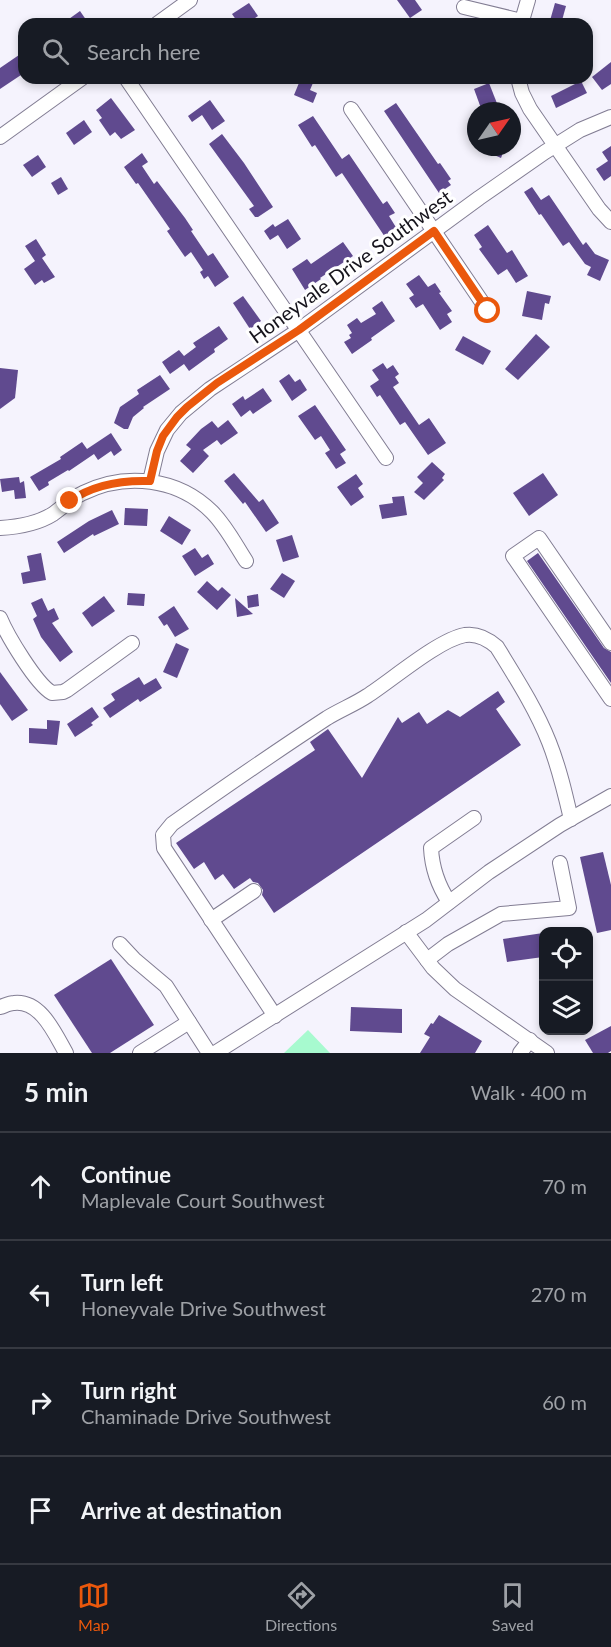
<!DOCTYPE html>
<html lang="en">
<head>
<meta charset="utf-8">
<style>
  body { margin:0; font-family:Lato,sans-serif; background:#20242c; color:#f1f3f6 }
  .controls { position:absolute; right:18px; bottom:18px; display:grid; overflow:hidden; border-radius:12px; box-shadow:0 3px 9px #0003 }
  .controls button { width:54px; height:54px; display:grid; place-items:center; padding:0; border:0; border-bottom:2px solid #363941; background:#171b24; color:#f1f3f6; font:30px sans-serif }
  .compass { position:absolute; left:467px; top:102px; width:54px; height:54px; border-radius:50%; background:#171b24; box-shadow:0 3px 9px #0003; rotate:56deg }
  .stop { position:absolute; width:18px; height:18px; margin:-14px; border:4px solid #ea580c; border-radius:50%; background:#fff }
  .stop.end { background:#ea580c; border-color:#fff; box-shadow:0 2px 6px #0008 }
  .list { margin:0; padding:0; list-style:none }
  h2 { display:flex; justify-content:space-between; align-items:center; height:78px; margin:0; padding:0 24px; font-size:26px }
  h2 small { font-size:20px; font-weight:400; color:#9ea1a6 }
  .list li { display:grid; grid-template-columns:39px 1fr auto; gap:18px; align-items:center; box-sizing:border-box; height:108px; padding:0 24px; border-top:2px solid #363941 }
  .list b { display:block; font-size:22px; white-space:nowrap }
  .list p { margin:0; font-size:20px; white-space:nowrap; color:#9ea1a6 }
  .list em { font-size:20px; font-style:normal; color:#9ea1a6 }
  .icon { flex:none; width:33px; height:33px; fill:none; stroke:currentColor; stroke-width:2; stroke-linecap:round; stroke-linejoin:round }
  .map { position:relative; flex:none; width:611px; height:1053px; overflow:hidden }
  .search { position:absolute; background:#171b24; box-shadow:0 3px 9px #0003; left:18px; right:18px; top:18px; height:66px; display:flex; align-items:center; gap:15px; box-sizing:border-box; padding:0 21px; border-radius:18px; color:#9ea1a6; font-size:22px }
  .sheet { height:510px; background:#171b24 }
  nav { display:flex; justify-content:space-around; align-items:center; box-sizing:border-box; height:84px; border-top:2px solid #363941; background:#171b24; font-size:16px; color:#9ea1a6 }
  nav a { display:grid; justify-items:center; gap:3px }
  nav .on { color:#ea580c }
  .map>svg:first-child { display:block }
  .green { fill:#a7facf }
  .building { fill:#604a8f }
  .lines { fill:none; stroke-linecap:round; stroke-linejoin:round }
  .minor-casing { stroke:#827d93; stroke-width:16 }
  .minor { stroke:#fff; stroke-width:14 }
  .route { stroke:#ea580c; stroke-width:8 }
  .labels { text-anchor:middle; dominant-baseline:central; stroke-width:6; stroke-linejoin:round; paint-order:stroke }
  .street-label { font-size:20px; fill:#16141c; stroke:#fff }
</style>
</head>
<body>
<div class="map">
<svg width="611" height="1053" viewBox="0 0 611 1053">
  <rect width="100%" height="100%" fill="#f5f3fd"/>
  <!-- green -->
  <polygon class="green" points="308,1030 330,1053 284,1053"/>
  <!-- building -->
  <g class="building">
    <polygon points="397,0 415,0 422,10 410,18"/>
    <polygon points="249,3 258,16 246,24 239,24 232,14"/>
    <polygon points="555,3 566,6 561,24 549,24"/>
    <polygon points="80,11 89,24 62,24"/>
    <polygon points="19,55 24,62 24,73 0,89 0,68"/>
    <polygon points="611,62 611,84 602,90 592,77"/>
    <polygon points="301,78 315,78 310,90 317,93 313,103 294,95"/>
    <polygon points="581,81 587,93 556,108 551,96"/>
    <polygon points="489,83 500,111 482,111 474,89"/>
    <polygon points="111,98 135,130 121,139 115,132 110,136 99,120 102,118 96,110"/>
    <polygon points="210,100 225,121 212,130 202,115 192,122 188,116"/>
    <polygon points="396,103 438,164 440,163 451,179 448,181 451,185 439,193 384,111"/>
    <polygon points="313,116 342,159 349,154 383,204 387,201 395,213 389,216 397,229 385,237 342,173 336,177 315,145 312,147 298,125"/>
    <polygon points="84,120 92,132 74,145 66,133"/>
    <polygon points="222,134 244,163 273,207 258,217 255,217 249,209 254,206 209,144"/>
    <polygon points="611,146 611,176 604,181 596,169 608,161 602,152"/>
    <polygon points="476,147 505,147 501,158"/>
    <polygon points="142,153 148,162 142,166 154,184 157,181 185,218 193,230 191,231 208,256 213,253 229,277 215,287 208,276 204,279 200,272 203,270 191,252 185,257 167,231 170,229 138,183 136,184 124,167"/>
    <polygon points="38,155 46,167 32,177 23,165"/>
    <polygon points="61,177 68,189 58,195 51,183"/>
    <polygon points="532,187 541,200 549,195 583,245 586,242 595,254 609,260 600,281 587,275 591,267 585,264 569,242 563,246 541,214 539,215 524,192"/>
    <polygon points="288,219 301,239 287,249 278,235 270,240 264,231 273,224 275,227"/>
    <polygon points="488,225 507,253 512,250 528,276 516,283 507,269 498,275 479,249 482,247 474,235"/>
    <polygon points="36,239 46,255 42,258 55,277 44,283 42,280 35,285 24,269 35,261 25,246"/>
    <polygon points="343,242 353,256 320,278 321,279 305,290 292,269 307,259 311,264"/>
    <polygon points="419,275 428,287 435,283 441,292 439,293 452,311 447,314 452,322 440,330 423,304 416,308 409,298 414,295 406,284"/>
    <polygon points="527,291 551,296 549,304 545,303 542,320 522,316"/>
    <polygon points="243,296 261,321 250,329 233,303"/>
    <polygon points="382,301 395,321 371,338 372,340 352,354 344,342 351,338 349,335 352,333 347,325 357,318 361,323 376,314 372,308"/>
    <polygon points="219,326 228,339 214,349 215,352 189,371 184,364 170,374 162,362 179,350 184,356 196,347 193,343"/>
    <polygon points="536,334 550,347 518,380 505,369"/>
    <polygon points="463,336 491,351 483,365 455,350"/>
    <polygon points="383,363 387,369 393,365 399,374 395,377 399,383 393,387 419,425 429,418 446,443 428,455 405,422 400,425 380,395 377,397 370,386 379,380 372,370"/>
    <polygon points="0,368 18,370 15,398 0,409"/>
    <polygon points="289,374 295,382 300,379 307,390 292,401 279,381"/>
    <polygon points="160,375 170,389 143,407 144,408 133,417 128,429 124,429 114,423 120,407 139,394 137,390"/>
    <polygon points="263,388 272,401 253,414 250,410 241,417 232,404 243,396 245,400"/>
    <polygon points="315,405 346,450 340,454 346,463 336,469 325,453 330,450 321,436 315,440 298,416"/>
    <polygon points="228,420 238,433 221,445 217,440 203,450 209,456 193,473 180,461 191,449 186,445 201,429 212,421 218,428"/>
    <polygon points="111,433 122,450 114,456 111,451 98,460 94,454 69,471 68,470 48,482 49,485 39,491 30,477 61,459 60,457 82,442 87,449"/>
    <polygon points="432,462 445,474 442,478 444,480 424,500 414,492 423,483 417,477"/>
    <polygon points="234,473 259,502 263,499 279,523 266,532 245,502 243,504 224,481"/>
    <polygon points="543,473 558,495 529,516 513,493"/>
    <polygon points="356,474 363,484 358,488 364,497 351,506 337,487"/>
    <polygon points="19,477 20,483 24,481 26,498 15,499 14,490 2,492 0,479"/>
    <polygon points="404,496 407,515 382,519 379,505 393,503 392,497"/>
    <polygon points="125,508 148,509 147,526 124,525"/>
    <polygon points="112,510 119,524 94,536 93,534 64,553 57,542 89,521"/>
    <polygon points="169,516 191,530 182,545 160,531"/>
    <polygon points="292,535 299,557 283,562 276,540"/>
    <polygon points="195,548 202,558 208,554 214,564 195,576 182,556"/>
    <polygon points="41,553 46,580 23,584 21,573 30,571 27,556"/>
    <polygon points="538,553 604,648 611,652 611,683 527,561"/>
    <polygon points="282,573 295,581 284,598 270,589"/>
    <polygon points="207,581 218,591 222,587 231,595 217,610 197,592"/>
    <polygon points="128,593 145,594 144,606 127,605"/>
    <polygon points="258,594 259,606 248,608 247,596"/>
    <polygon points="104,596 115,611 92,627 82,613"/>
    <polygon points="42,598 48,611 54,608 59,619 52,623 73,652 60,662 41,637 33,619 37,616 31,603"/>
    <polygon points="235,598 253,614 237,617"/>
    <polygon points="174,606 189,629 175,637 167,624 164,626 158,617"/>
    <polygon points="176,643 189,649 177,678 163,672"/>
    <polygon points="0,672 28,710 12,721 0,704"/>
    <polygon points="139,677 144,685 156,678 162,688 140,702 138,699 110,718 103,708 115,700 111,694"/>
    <polygon points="498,691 505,702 496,709 521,745 274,913 262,895 263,890 258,883 253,882 250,878 234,889 223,874 215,880 204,862 194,869 176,843 315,750 310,742 328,729 362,778 398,717 402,723 419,712 427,724 448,710 460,717"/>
    <polygon points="92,707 99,717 91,723 93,725 75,737 67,724"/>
    <polygon points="47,720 60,721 57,745 29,743 29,728 47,729"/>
    <polygon points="603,852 611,885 611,930 597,933 580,857"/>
    <polygon points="543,933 543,957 507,962 503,939"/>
    <polygon points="111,959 154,1025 110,1053 92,1053 54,995"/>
    <polygon points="351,1007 402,1009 402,1033 350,1031"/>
    <polygon points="439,1015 482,1041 475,1053 420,1053 430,1037 424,1034 431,1023 433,1024"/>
    <polygon points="611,1026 611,1051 608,1053 593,1053 585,1040"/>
  </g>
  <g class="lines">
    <!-- minor casing -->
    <g class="minor-casing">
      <g id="minor">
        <polyline points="464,7 522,21"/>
        <polyline points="157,24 190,0"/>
        <polyline points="521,24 528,0"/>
        <polyline points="126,78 386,458"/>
        <polyline points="518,78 522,93 530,109 599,209 611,222"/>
        <polyline points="351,109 488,311"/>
        <polyline points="0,137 82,78"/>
        <polyline points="150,481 157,451 167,430 181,413 210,389 299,330 479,198 545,152 580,130 611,117"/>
        <path d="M0,528C19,527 37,524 53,514C63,507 72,498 83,493C126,472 178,478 212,512C226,526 235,544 246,561"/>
        <path d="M0,618C7,635 36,684 52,693L63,692L67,690L132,643"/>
        <polyline points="611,643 539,538 513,556 611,699"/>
        <path d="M449,902C437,884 432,868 431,848L474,818"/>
        <polyline points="211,920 254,891"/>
        <polyline points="406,932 433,968 455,989 547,1053"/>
        <polyline points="120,944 134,959 166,986 209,1053"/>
        <polyline points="427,960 448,944 501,914 569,908 560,863"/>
        <path d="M0,1007C4,1006 9,1003 14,1003C41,1000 55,1034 66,1053"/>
        <path d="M275,1016L164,848L163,835L172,824C223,788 275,752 327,718C340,710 355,704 367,696C392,680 438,640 465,635C478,633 488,639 497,647C516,678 536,709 549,742C559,767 565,793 571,819"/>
        <polyline points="140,1053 189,1022"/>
        <polyline points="215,1053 426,920 489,872 560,825 611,796"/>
        <polyline points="520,1053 530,1040"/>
      </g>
    </g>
    <!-- minor -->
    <use href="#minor" class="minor"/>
  </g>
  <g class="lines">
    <!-- route -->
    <path class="route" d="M70,501C94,484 121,480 150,481L157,451L163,436L177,417L187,407L217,383L299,330L434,231L488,311"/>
  </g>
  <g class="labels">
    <!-- street labels -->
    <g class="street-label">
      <text transform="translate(350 266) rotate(-36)">Honeyvale Drive Southwest</text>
    </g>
  </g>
</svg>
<div class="controls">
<button><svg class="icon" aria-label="locate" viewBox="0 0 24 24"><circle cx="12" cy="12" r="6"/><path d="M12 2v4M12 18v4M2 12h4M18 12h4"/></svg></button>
<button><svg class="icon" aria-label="layers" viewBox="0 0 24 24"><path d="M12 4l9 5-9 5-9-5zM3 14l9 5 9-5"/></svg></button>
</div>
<svg class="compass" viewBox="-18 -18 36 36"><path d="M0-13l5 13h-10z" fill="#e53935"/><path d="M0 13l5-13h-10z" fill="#9ea1a6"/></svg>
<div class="stop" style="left:488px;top:311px"></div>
<div class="stop end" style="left:70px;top:501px"></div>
<div class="search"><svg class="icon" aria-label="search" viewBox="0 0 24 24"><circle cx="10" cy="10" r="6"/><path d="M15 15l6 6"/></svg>Search here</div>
</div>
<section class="sheet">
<h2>5 min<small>Walk · 400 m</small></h2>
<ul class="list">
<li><svg class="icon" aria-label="ahead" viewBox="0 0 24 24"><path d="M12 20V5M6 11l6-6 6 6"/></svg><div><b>Continue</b><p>Maplevale Court Southwest</p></div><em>70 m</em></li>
<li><svg class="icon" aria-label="left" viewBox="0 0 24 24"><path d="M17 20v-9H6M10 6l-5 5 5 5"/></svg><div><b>Turn left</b><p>Honeyvale Drive Southwest</p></div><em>270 m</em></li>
<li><svg class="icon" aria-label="right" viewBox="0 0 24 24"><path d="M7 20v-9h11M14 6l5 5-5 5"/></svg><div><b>Turn right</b><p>Chaminade Drive Southwest</p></div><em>60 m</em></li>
<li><svg class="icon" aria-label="arrive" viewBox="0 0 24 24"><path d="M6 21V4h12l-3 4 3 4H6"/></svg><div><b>Arrive at destination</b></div></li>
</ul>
</section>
<nav>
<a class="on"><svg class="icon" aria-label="map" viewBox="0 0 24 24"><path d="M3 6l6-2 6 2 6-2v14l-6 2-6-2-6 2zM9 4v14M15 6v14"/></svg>Map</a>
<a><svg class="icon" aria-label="directions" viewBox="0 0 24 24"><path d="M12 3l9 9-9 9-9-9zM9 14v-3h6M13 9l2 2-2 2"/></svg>Directions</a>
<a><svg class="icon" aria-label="saved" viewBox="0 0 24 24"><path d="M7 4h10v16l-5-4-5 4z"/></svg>Saved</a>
</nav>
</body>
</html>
